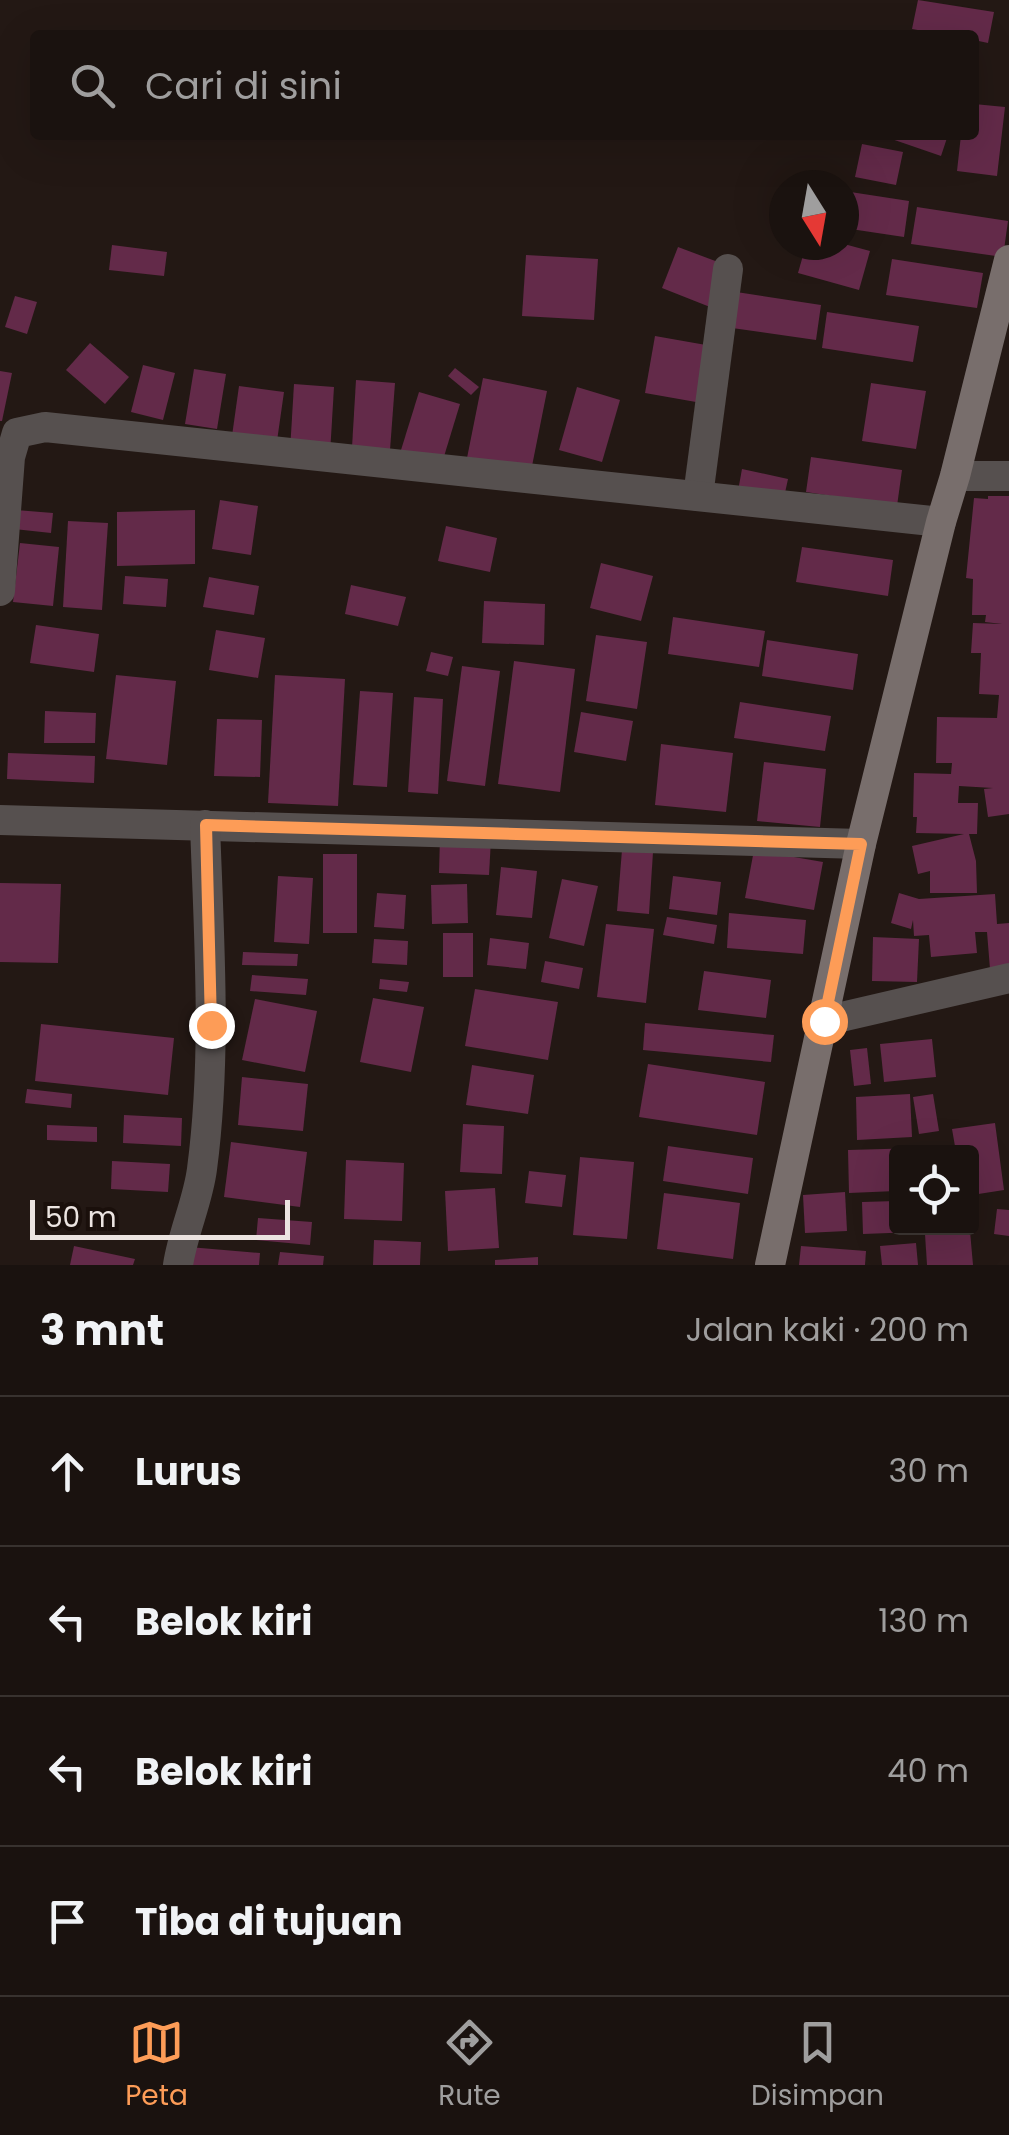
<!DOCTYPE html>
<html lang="id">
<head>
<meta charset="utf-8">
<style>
  body { margin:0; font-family:Poppins,sans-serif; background:#27201d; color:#f1f3f6 }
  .controls { position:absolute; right:30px; bottom:30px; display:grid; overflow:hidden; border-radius:10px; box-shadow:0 10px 40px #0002 }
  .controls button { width:90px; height:90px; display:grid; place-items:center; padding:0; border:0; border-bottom:2px solid #38322f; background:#1a120f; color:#f1f3f6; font:50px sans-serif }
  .compass { position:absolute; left:769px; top:170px; width:90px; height:90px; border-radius:50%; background:#1a120f; box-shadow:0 10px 40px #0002; rotate:169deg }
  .scale { position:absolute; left:30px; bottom:25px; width:260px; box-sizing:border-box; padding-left:10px; border:5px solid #ece4e1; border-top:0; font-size:28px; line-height:35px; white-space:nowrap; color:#ece4e1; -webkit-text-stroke:8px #1a0f0b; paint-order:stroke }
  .stop { position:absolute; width:30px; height:30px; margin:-22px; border:8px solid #fd9c57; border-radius:50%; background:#fff }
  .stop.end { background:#fd9c57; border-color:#fff; box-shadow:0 2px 10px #0008 }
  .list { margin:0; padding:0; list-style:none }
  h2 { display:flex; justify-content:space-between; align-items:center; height:130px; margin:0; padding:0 40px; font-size:42px }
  h2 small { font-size:32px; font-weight:400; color:#9f9e9e }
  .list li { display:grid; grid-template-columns:65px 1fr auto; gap:30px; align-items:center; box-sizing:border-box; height:150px; padding:0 40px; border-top:2px solid #38322f }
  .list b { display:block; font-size:38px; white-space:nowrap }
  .list em { font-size:32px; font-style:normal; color:#9f9e9e }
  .icon { flex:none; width:55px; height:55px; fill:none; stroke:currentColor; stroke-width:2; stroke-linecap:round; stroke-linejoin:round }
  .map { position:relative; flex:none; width:1009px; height:1265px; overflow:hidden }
  .search { position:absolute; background:#1a120f; box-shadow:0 10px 40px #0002; left:30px; right:30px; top:30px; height:110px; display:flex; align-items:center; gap:25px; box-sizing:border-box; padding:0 35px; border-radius:10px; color:#9f9e9e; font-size:38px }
  .sheet { height:730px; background:#1a120f }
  nav { display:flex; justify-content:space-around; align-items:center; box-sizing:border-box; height:140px; border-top:2px solid #38322f; background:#1a120f; font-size:28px; color:#9f9e9e }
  nav a { display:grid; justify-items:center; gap:5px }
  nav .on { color:#fd9c57 }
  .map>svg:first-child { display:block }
  .building { fill:#632a49 }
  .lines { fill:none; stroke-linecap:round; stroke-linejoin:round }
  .street { stroke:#56504f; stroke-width:30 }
  .secondary { stroke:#786e6c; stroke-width:30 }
  .route { stroke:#fd9c57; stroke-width:12 }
</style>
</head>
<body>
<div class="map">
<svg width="1009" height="1265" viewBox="0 0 1009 1265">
  <rect width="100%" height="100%" fill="#231814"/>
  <!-- building -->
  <g class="building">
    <polygon points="918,0 994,12 988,43 974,40 974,35 946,35 912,29"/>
    <polygon points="974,104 1005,107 997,176 957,171 961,135 974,135"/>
    <polygon points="880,135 948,135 941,156"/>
    <polygon points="862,144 903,152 896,185 855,177"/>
    <polygon points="844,191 909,201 904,237 844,228"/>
    <polygon points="917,207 1008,221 1003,257 911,244"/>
    <polygon points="844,244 870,251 859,290 798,273 806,245"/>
    <polygon points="112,245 167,252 164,276 109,270"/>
    <polygon points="678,247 726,265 710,307 662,288"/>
    <polygon points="526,255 598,259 594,320 522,316"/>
    <polygon points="892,259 983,273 977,308 886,295"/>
    <polygon points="730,291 821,305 816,340 725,327"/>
    <polygon points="15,296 37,302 27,334 5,327"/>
    <polygon points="827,312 919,326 913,362 822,348"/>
    <polygon points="655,336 706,345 696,402 645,393"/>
    <polygon points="90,343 129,377 105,404 66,370"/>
    <polygon points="143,365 175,373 163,420 131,412"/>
    <polygon points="455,368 479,387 471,395 448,376"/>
    <polygon points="194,369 226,374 217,429 185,424"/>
    <polygon points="0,371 12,373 2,421 0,421"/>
    <polygon points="483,378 547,391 531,471 467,458"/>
    <polygon points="356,380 395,383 390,450 352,447"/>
    <polygon points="871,383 926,391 916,449 862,441"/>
    <polygon points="294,384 334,387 330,454 290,451"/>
    <polygon points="239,386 284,392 277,441 232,436"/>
    <polygon points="577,387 620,400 602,462 559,450"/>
    <polygon points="419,392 460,404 442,463 401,450"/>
    <polygon points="811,457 902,470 897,506 806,492"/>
    <polygon points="742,469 788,479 781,511 736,502"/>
    <polygon points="988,496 1009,496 1009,814 988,817 984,789 993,788 959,786 958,803 978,803 977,834 969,834 976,861 977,893 930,893 930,871 918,874 912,846 964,834 916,833 917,817 913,817 914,773 951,774 952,763 936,763 937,717 997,718 999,695 979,694 981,653 971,653 973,623 1002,624 985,622 986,615 972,615 973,579 966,578 974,498 988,499"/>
    <polygon points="220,500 258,506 251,555 212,549"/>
    <polygon points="16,510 53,513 51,533 14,529"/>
    <polygon points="195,510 195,564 117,566 117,512"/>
    <polygon points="68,521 108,523 102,610 63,607"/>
    <polygon points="446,526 497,538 490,572 438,561"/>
    <polygon points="20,543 59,547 53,606 13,602"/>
    <polygon points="802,547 893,560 888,596 796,582"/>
    <polygon points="601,563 653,576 641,621 590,608"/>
    <polygon points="125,576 168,579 166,607 123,604"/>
    <polygon points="209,577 259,586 254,615 203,607"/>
    <polygon points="351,585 406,597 398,626 345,614"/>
    <polygon points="484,601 545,604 544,645 482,643"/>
    <polygon points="673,617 765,631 759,667 668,654"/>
    <polygon points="36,625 99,634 94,672 30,663"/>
    <polygon points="216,630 265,638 258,678 209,670"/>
    <polygon points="596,635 647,642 637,709 586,701"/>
    <polygon points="767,640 858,654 853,690 762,676"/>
    <polygon points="431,652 453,657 448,676 426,671"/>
    <polygon points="514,661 575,669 560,792 498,784"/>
    <polygon points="462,666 500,671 485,786 447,781"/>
    <polygon points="116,675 176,681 167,765 106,759"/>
    <polygon points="275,675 345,679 338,806 268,803"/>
    <polygon points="360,691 393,693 387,787 353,785"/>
    <polygon points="414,697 443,699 438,794 408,792"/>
    <polygon points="740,702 831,716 825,751 734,738"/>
    <polygon points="45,711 96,713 95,743 44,743"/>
    <polygon points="581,712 633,721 626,761 574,752"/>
    <polygon points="217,719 262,720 260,777 214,776"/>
    <polygon points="661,744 733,753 726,812 655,805"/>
    <polygon points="8,753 95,756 94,783 7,779"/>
    <polygon points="764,762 826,769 820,827 757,821"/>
    <polygon points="440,837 491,839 489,875 439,873"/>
    <polygon points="622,850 653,852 649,914 617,911"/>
    <polygon points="754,850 823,862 814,910 745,898"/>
    <rect x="323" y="854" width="34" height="79"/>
    <polygon points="501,867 537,871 532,918 496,915"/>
    <polygon points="278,876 313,878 309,944 274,942"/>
    <polygon points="673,876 721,882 717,915 669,909"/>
    <polygon points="562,879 598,886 584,946 549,938"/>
    <polygon points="0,883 61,884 58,963 0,962"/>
    <polygon points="467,884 468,923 432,924 431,885"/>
    <polygon points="377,893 406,895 404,929 374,927"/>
    <polygon points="899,893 919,899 995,894 997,924 1009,923 1009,967 990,969 987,932 975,932 977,953 931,957 929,935 914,936 913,920 911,929 891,923"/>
    <polygon points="729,913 806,920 803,954 727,948"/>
    <polygon points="667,917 717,925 714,944 663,935"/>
    <polygon points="606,924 654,929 646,1003 597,997"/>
    <rect x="443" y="933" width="30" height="44"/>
    <polygon points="873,937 919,939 917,982 872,981"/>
    <polygon points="490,938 529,943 526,969 487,965"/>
    <polygon points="374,939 408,941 407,965 372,963"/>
    <polygon points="243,952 298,954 297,966 242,965"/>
    <polygon points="545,961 583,968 579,989 541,982"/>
    <polygon points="704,971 771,980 766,1018 698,1010"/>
    <polygon points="252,975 308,979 306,995 250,991"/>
    <polygon points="380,979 409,982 407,992 379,989"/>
    <polygon points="475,989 558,1002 548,1060 465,1046"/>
    <polygon points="373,998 424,1007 411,1072 360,1062"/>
    <polygon points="255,999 317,1011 305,1072 242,1060"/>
    <polygon points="645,1023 774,1035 771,1062 643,1050"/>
    <polygon points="41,1024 174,1038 168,1095 35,1081"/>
    <polygon points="932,1039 936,1077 884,1082 880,1044"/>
    <polygon points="867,1048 871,1084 854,1086 850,1050"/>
    <polygon points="648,1064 765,1082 757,1135 639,1117"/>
    <polygon points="472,1065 534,1075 528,1114 466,1105"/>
    <polygon points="242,1077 308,1084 303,1131 238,1125"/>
    <polygon points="27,1089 72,1094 71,1108 25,1103"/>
    <polygon points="910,1094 912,1137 857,1140 856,1097"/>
    <polygon points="933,1094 939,1131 919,1134 913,1097"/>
    <polygon points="124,1115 182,1118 181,1146 123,1143"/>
    <polygon points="995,1123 1004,1190 972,1195 972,1152 956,1152 952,1129"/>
    <polygon points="463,1124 504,1126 502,1174 460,1172"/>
    <polygon points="47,1125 97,1127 97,1142 47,1140"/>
    <polygon points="231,1142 307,1152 300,1207 224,1197"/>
    <polygon points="668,1146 753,1158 748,1194 663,1181"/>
    <polygon points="920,1148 920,1152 896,1152 896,1191 849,1193 848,1150"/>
    <polygon points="580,1157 634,1162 627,1239 573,1235"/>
    <polygon points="346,1160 404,1163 402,1221 344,1219"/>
    <polygon points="112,1161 170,1164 168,1192 111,1189"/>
    <polygon points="529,1171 566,1175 562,1207 525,1203"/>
    <polygon points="495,1188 499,1248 448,1251 445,1191"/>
    <polygon points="845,1192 847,1231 805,1233 803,1195"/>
    <polygon points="664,1193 740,1203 733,1259 657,1249"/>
    <polygon points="896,1201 896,1228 916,1228 916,1232 863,1234 862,1202"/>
    <polygon points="997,1209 1009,1210 1009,1236 994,1234"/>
    <polygon points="258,1218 312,1222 310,1245 256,1240"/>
    <polygon points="970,1231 973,1265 927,1265 925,1234"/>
    <polygon points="374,1240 421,1242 420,1265 373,1265"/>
    <polygon points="916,1243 918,1265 882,1265 880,1246"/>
    <polygon points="74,1246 135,1259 133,1265 70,1265"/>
    <polygon points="801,1246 866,1251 865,1265 799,1265"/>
    <polygon points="189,1247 260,1253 259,1265 188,1265"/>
    <polygon points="280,1252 324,1256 323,1265 278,1265"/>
    <polygon points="538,1257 538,1265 495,1265 495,1260"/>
  </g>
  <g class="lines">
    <!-- street -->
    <g class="street">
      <polyline points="955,476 1009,476"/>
      <polyline points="698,496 728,269"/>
      <polyline points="0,591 10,457 17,433 45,427 941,522"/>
      <polyline points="0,820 861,844"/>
      <polyline points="824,1021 1009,978"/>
      <path d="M178,1265C183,1232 198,1201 202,1169C217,1055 209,939 205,825"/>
    </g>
    <!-- secondary -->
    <polyline class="secondary" points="770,1265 861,844 941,522 955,476 1009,260"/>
  </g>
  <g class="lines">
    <!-- route -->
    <polyline class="route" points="211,1025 206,825 861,844 824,1021"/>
  </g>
</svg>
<div class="controls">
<button><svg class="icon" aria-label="locate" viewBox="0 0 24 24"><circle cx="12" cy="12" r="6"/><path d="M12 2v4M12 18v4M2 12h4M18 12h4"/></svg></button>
</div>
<svg class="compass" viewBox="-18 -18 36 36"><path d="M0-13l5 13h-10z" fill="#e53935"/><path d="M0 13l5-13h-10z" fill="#9f9e9e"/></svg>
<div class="scale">50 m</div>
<div class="stop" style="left:824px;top:1021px"></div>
<div class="stop end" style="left:211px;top:1025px"></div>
<div class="search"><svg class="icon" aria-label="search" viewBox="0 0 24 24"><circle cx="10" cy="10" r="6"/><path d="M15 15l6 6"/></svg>Cari di sini</div>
</div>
<section class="sheet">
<h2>3 mnt<small>Jalan kaki · 200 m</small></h2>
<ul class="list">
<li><svg class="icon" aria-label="ahead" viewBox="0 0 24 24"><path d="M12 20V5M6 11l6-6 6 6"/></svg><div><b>Lurus</b></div><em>30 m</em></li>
<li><svg class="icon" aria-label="left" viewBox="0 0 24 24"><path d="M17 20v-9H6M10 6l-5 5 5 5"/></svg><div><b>Belok kiri</b></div><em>130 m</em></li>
<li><svg class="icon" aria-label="left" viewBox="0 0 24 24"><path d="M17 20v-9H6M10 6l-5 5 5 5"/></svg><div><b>Belok kiri</b></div><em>40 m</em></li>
<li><svg class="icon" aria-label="arrive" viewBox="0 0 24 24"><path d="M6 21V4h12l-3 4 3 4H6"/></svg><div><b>Tiba di tujuan</b></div></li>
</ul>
</section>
<nav>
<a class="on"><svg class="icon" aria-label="map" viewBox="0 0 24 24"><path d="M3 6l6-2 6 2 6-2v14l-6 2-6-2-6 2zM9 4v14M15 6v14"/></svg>Peta</a>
<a><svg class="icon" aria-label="directions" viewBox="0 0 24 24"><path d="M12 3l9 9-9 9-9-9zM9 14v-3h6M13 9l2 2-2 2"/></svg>Rute</a>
<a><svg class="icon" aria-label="saved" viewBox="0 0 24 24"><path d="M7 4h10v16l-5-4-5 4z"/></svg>Disimpan</a>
</nav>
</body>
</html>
